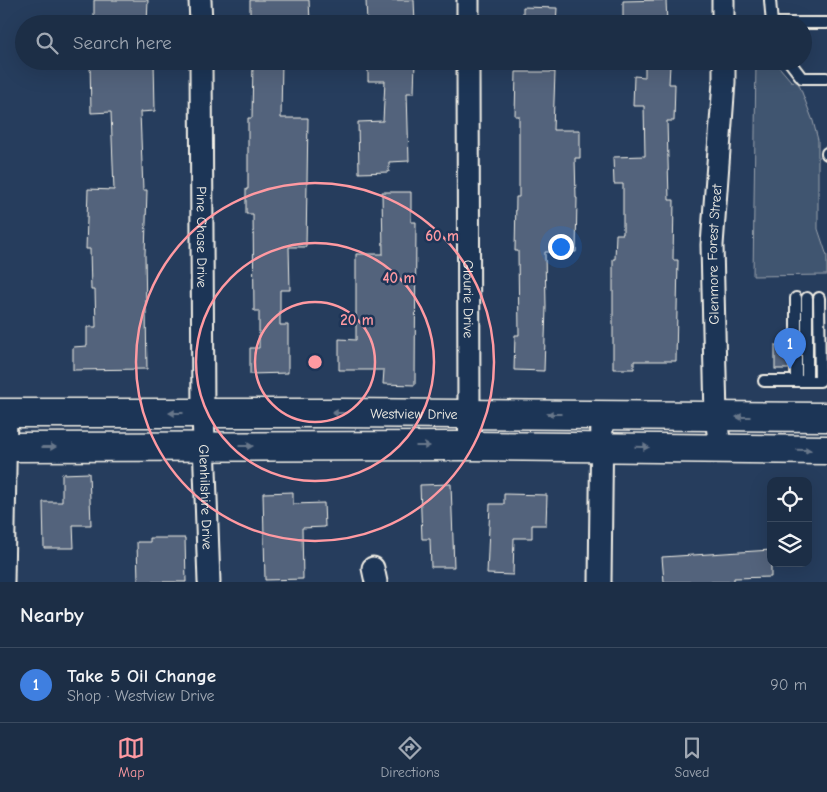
<!DOCTYPE html>
<html lang="en">
<head>
<meta charset="utf-8">
<style>
  body { margin:0; font-family:"Comic Neue",sans-serif; background:#293a51; color:#f1f3f6 }
  .controls { position:absolute; right:15px; bottom:15px; display:grid; overflow:hidden; border-radius:10px; box-shadow:0 5px 20px #0002 }
  .controls button { width:45px; height:45px; display:grid; place-items:center; padding:0; border:0; border-bottom:1px solid #3a4a5f; background:#1c2e46; color:#f1f3f6; font:25px sans-serif }
  .you { position:absolute; left:560px; top:246px; width:18px; height:18px; margin:-12px; border:4px solid #fff; border-radius:50%; background:#1a73e8; box-shadow:0 0 0 8px #1a73e833 }
  .badge { display:grid; place-items:center; width:32px; height:32px; border-radius:50%; background:#ff9aa2; color:#fff; font-size:16px; font-weight:700 }
  .pin { position:absolute; translate:-50% -41px; filter:drop-shadow(0 1px 2px #0008) }
  .pin::after { content:''; position:absolute; top:26px; width:18px; height:15px; background:inherit; clip-path:polygon(0 0,100% 0,50% 100%) }
  .list { margin:0; padding:0; list-style:none }
  h2 { display:flex; justify-content:space-between; align-items:center; height:65px; margin:0; padding:0 20px; font-size:21px }
  h2 small { font-size:16px; font-weight:400; color:#a0a8b3 }
  .list li { display:grid; grid-template-columns:32px 1fr auto; gap:15px; align-items:center; box-sizing:border-box; height:75px; padding:0 20px; border-top:1px solid #3a4a5f }
  .list b { display:block; font-size:19px; white-space:nowrap }
  .list p { margin:0; font-size:16px; white-space:nowrap; color:#a0a8b3 }
  .list em { font-size:16px; font-style:normal; color:#a0a8b3 }
  .icon { flex:none; width:28px; height:28px; fill:none; stroke:currentColor; stroke-width:2; stroke-linecap:round; stroke-linejoin:round }
  .map { position:relative; flex:none; width:827px; height:582px; overflow:hidden }
  .search { position:absolute; background:#1c2e46; box-shadow:0 5px 20px #0002; left:15px; right:15px; top:15px; height:55px; display:flex; align-items:center; gap:12px; box-sizing:border-box; padding:0 18px; border-radius:28px; color:#a0a8b3; font-size:19px }
  .sheet { height:140px; background:#1c2e46 }
  nav { display:flex; justify-content:space-around; align-items:center; box-sizing:border-box; height:70px; border-top:1px solid #3a4a5f; background:#1c2e46; font-size:14px; color:#a0a8b3 }
  nav a { display:grid; justify-items:center; gap:2px }
  nav .on { color:#ff9aa2 }
  .map>svg:first-child { display:block }
  .green { fill:#40546f; stroke:#9aa2ac }
  .building { fill:#52647b; stroke:#f4f1e8 }
  .lines { fill:none; stroke-linecap:round; stroke-linejoin:round }
  .lane-casing { stroke:#f4f1e8; stroke-width:14 }
  .street-casing { stroke:#f4f1e8; stroke-width:25 }
  .secondary-casing { stroke:#f4f1e8; stroke-width:31 }
  .lane { stroke:#1d3557; stroke-width:10 }
  .street { stroke:#1d3557; stroke-width:21 }
  .secondary { stroke:#1d3557; stroke-width:28 }
  .oneway { fill:#68778a }
  .ring { fill:none; stroke:#ff9aa2; stroke-width:2.5 }
  .labels { text-anchor:middle; dominant-baseline:central; stroke-width:5; stroke-linejoin:round; paint-order:stroke }
  .street-label { font-size:14px; fill:#f4f1e8; stroke:#1d3557 }
  .centre { fill:#ff9aa2; stroke:#1d3557; stroke-width:2.5 }
  .ring-label { font-size:15px; text-anchor:middle; font-weight:bold; fill:#ff9aa2; stroke:#1d3557; stroke-width:5; stroke-linejoin:round; paint-order:stroke }
</style>
</head>
<body>
<div class="map">
<svg width="827" height="582" viewBox="0 0 827 582">
  <rect width="100%" height="100%" fill="#263d5d"/>
  <filter id="ink" filterUnits="userSpaceOnUse"><feTurbulence type="fractalNoise" baseFrequency=".02" numOctaves="2"/><feDisplacementMap in="SourceGraphic" scale="10" xChannelSelector="R" yChannelSelector="G"/><feConvolveMatrix kernelMatrix="1 2 1 2 8 2 1 2 1" color-interpolation-filters="sRGB"/></filter>
  <g filter="url(#ink)">
    <!-- green -->
    <polygon class="green" points="756,61 774,61 791,81 798,82 813,121 818,140 818,229 827,256 827,275 753,276"/>
    <!-- building -->
    <g class="building">
      <polygon points="94,0 148,0 147,24 94,24"/>
      <polygon points="250,0 309,0 310,22 250,24"/>
      <polygon points="366,0 414,0 415,24 367,24"/>
      <polygon points="666,0 667,24 623,24 623,1"/>
      <polygon points="523,7 557,8 556,24 523,24"/>
      <polygon points="90,61 154,61 155,111 140,112 143,190 147,190 145,254 147,369 73,370 73,347 87,346 87,327 96,327 95,290 91,290 90,249 86,249 88,189 114,190 111,112 91,113"/>
      <polygon points="253,61 282,61 281,118 308,118 306,247 289,247 290,290 280,290 280,325 288,325 288,373 250,374 250,348 259,348 259,311 254,311 253,214 246,214 246,189 248,189 248,118 252,118"/>
      <polygon points="368,61 415,61 414,93 407,93 409,161 389,162 389,172 359,173 358,122 383,121 385,81 368,81"/>
      <polygon points="645,65 670,65 669,84 675,84 674,121 667,121 669,200 674,200 673,260 678,260 676,361 634,361 634,369 613,369 613,259 615,259 616,234 623,234 623,184 614,184 613,157 645,156 644,106 633,106 634,76 645,77"/>
      <polygon points="516,72 555,72 553,130 580,130 580,158 575,158 576,198 577,198 576,252 545,252 546,307 544,371 514,370 515,335 519,335 518,251 515,251 516,197 519,197 519,116 515,116"/>
      <polygon points="382,192 411,192 411,222 416,222 415,385 383,384 384,370 339,370 339,339 356,340 356,254 383,254"/>
      <rect x="775" y="345" width="14" height="24"/>
      <polygon points="89,473 91,525 73,525 74,548 44,548 43,502 62,502 62,474"/>
      <polygon points="451,484 454,567 431,567 430,539 422,539 420,485"/>
      <polygon points="293,492 293,504 324,503 325,527 302,528 303,579 265,580 263,493"/>
      <polygon points="504,494 547,495 546,525 532,525 532,538 514,538 513,575 487,574 490,504 504,504"/>
      <polygon points="150,538 185,538 186,582 138,582 137,542 150,542"/>
      <polygon points="771,550 771,577 734,578 734,582 664,582 662,557"/>
    </g>
    <g class="lines">
      <!-- lane casing -->
      <g class="lane-casing">
        <g id="lane">
          <polyline points="770,0 772,24"/>
          <polyline points="772,23 827,23"/>
          <polyline points="789,61 802,78 826,78"/>
          <polyline points="827,153 827,154"/>
          <polyline points="796,298 796,381"/>
          <polyline points="764,381 820,381 819,298"/>
          <polyline points="807,381 807,298"/>
        </g>
      </g>
      <!-- street casing -->
      <g class="street-casing">
        <g id="street">
          <polyline points="200,0 201,24"/>
          <polyline points="468,0 468,24"/>
          <polyline points="723,0 723,24"/>
          <path id="s1" d="M201,61L203,413L209,582"/>
          <path id="s2" d="M468,61L469,414L470,446"/>
          <path id="s3" d="M720,448L716,417L712,245L724,82V61"/>
          <polyline points="373,568 376,582"/>
          <polyline points="3,582 6,413"/>
          <polyline points="600,582 602,414"/>
        </g>
      </g>
      <!-- secondary casing -->
      <g class="secondary-casing">
        <g id="secondary">
          <path id="s4" d="M0,413H342L827,417"/>
          <polyline points="0,447 470,446 827,450"/>
        </g>
      </g>
      <!-- lane -->
      <use href="#lane" class="lane"/>
      <!-- street -->
      <use href="#street" class="street"/>
      <!-- secondary -->
      <use href="#secondary" class="secondary"/>
    </g>
    <!-- one-way arrows -->
    <defs><path id="oneway-solid" d="M-6-.8H1V-3.2L6.5 0L1 3.2V.8H-6Z" transform="scale(1.25)"/></defs>
    <g class="oneway">
      <use href="#oneway-solid" transform="translate(176 413) rotate(-180)"/>
      <use href="#oneway-solid" transform="translate(339 413) rotate(-180)"/>
      <use href="#oneway-solid" transform="translate(554 414) rotate(180)"/>
      <use href="#oneway-solid" transform="translate(743 417) rotate(180)"/>
      <use href="#oneway-solid" transform="translate(246 446)"/>
      <use href="#oneway-solid" transform="translate(423 446)"/>
      <use href="#oneway-solid" transform="translate(49 447)"/>
      <use href="#oneway-solid" transform="translate(642 447) rotate(1)"/>
      <use href="#oneway-solid" transform="translate(804 450) rotate(1)"/>
    </g>
  </g>
  <!-- distance rings -->
  <g class="ring">
    <circle cx="315" cy="362" r="60"/>
    <circle cx="315" cy="362" r="119"/>
    <circle cx="315" cy="362" r="179"/>
  </g>
  <g class="labels">
    <!-- street labels -->
    <g class="street-label">
      <text stroke="none"><textPath href="#s1" startOffset="176">Pine Chase Drive</textPath></text>
      <text stroke="none"><textPath href="#s3" startOffset="194">Glenmore Forest Street</textPath></text>
      <text stroke="none"><textPath href="#s2" startOffset="238">Glourie Drive</textPath></text>
      <text stroke="none"><textPath href="#s4" startOffset="414">Westview Drive</textPath></text>
      <text stroke="none"><textPath href="#s1" startOffset="436">Glenhilshire Drive</textPath></text>
    </g>
  </g>
  <circle cx="315" cy="362" r="8" class="centre"/>
  <g class="ring-label">
    <text x="442" y="241">60 m</text>
    <text x="399" y="283">40 m</text>
    <text x="357" y="325">20 m</text>
  </g>
</svg>
<div class="controls">
<button><svg class="icon" aria-label="locate" viewBox="0 0 24 24"><circle cx="12" cy="12" r="6"/><path d="M12 2v4M12 18v4M2 12h4M18 12h4"/></svg></button>
<button><svg class="icon" aria-label="layers" viewBox="0 0 24 24"><path d="M12 4l9 5-9 5-9-5zM3 14l9 5 9-5"/></svg></button>
</div>
<div class="you"></div>
<div class="pin badge" style="left:790px;top:369px;background:#3f7fe0">1</div>
<div class="search"><svg class="icon" aria-label="search" viewBox="0 0 24 24"><circle cx="10" cy="10" r="6"/><path d="M15 15l6 6"/></svg>Search here</div>
</div>
<section class="sheet">
<h2>Nearby<small></small></h2>
<ul class="list">
<li><span class="badge" style="background:#3f7fe0">1</span><div><b>Take 5 Oil Change</b><p>Shop · Westview Drive</p></div><em>90 m</em></li>
</ul>
</section>
<nav>
<a class="on"><svg class="icon" aria-label="map" viewBox="0 0 24 24"><path d="M3 6l6-2 6 2 6-2v14l-6 2-6-2-6 2zM9 4v14M15 6v14"/></svg>Map</a>
<a><svg class="icon" aria-label="directions" viewBox="0 0 24 24"><path d="M12 3l9 9-9 9-9-9zM9 14v-3h6M13 9l2 2-2 2"/></svg>Directions</a>
<a><svg class="icon" aria-label="saved" viewBox="0 0 24 24"><path d="M7 4h10v16l-5-4-5 4z"/></svg>Saved</a>
</nav>
</body>
</html>
